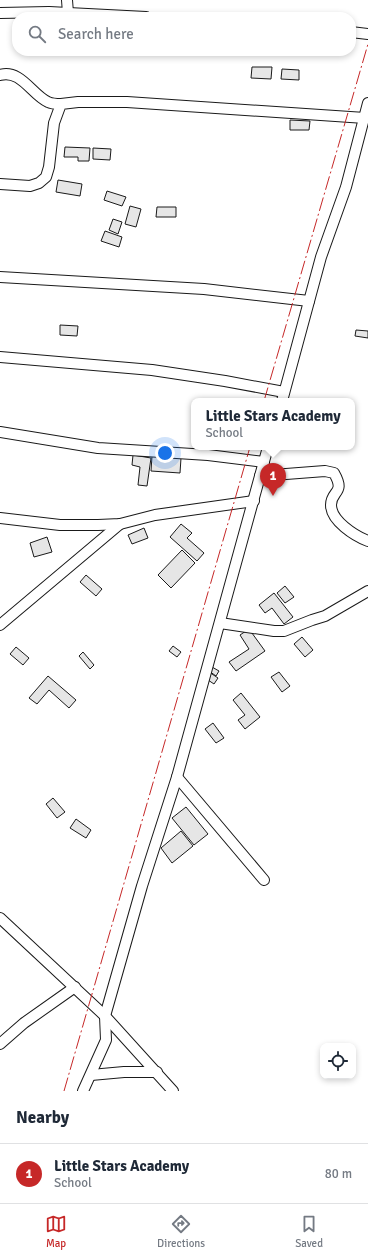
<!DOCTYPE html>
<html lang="en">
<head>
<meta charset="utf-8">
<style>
  body { margin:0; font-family:Signika,sans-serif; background:#f2f2f3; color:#1f2937 }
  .controls { position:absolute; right:12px; bottom:12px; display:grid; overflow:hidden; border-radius:8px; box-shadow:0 2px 6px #0003 }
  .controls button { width:36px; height:36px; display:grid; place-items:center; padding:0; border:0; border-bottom:1px solid #e0e1e3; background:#fff; color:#1f2937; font:20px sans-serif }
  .you { position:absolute; left:165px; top:453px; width:14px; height:14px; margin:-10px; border:3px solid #fff; border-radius:50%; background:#1a73e8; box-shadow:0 0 0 6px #1a73e833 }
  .badge { display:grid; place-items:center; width:26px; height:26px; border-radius:50%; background:#c62828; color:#fff; font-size:13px; font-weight:700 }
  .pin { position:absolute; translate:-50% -33px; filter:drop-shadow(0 1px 2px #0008) }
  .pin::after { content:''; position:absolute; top:21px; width:14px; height:12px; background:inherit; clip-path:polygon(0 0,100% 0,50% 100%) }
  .popup { position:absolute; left:191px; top:398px; width:164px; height:52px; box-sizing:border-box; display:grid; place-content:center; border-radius:8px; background:#fff; filter:drop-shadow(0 1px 3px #0005); font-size:13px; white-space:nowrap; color:#747a83 }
  .popup b { font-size:15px; color:#1f2937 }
  .popup::after { content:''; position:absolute; left:50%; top:100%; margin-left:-8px; border:8px solid transparent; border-top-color:#fff }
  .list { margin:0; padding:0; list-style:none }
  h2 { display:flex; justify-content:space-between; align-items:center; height:52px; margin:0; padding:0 16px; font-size:17px }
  h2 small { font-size:13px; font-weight:400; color:#747a83 }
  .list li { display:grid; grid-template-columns:26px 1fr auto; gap:12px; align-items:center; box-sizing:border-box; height:60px; padding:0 16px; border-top:1px solid #e0e1e3 }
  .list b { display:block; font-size:15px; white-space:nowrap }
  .list p { margin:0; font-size:13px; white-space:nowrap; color:#747a83 }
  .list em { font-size:13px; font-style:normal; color:#747a83 }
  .icon { flex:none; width:22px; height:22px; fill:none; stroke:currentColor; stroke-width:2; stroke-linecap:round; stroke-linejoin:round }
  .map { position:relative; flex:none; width:368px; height:1091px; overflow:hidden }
  .search { position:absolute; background:#fff; box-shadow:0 2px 6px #0003; left:12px; right:12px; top:12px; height:44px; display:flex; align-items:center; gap:10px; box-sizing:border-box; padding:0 14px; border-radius:16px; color:#747a83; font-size:15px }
  .sheet { height:112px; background:#fff }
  nav { display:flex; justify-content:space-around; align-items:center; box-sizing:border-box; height:56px; border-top:1px solid #e0e1e3; background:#fff; font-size:11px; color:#747a83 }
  nav a { display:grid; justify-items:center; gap:2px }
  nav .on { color:#c62828 }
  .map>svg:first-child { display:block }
  .building { fill:#e6e6e6; stroke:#1a1a1a }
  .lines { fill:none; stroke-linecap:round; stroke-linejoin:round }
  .minor-casing { stroke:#1a1a1a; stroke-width:12 }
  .minor { stroke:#fff; stroke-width:10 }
  .power { stroke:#c62828; stroke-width:1; stroke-dasharray:14 3 2 3; stroke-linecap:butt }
</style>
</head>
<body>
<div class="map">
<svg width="368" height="1091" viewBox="0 0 368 1091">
  <rect width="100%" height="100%" fill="#fff"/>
  <!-- building -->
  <g class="building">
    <polygon points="252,67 272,67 271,79 251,78"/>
    <polygon points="282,69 299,70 299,80 281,79"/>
    <polygon points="290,120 310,121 309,130 290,130"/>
    <polygon points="65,147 90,148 89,161 78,161 78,157 64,157"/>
    <polygon points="93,148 111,149 110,160 93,159"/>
    <polygon points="58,180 82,184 80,196 56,192"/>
    <polygon points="107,191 126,197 122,206 104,200"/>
    <polygon points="130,206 141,209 136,227 125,224"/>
    <polygon points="157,207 176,207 176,217 156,217"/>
    <polygon points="113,219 122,222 118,234 109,230"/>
    <polygon points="105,231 122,237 119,247 101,241"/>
    <polygon points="60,325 78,326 77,336 60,335"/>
    <polygon points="356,330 368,331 368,338 355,336"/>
    <polygon points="133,455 151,458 147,486 138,485 140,467 132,465"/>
    <polygon points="152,456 181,458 180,473 151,471"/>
    <polygon points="181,524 192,533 187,538 204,553 197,561 170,537"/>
    <polygon points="144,528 148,538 132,544 128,535"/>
    <polygon points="47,537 52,552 34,557 30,543"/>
    <polygon points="182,550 195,563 171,588 158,575"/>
    <polygon points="86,575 102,589 96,596 80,582"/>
    <polygon points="285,586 294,597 285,603 277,593"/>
    <polygon points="274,593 293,617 284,624 272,608 265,613 259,605"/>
    <polygon points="249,629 265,651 236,671 229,662 249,649 240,635"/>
    <polygon points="302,637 313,650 305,657 294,644"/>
    <polygon points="173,646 181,652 177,657 169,651"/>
    <polygon points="16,647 29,658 23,665 10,654"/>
    <polygon points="83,652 94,665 90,669 79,656"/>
    <polygon points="212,667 219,671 216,676 209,671"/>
    <polygon points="209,672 218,678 214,684 205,678"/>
    <polygon points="279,672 290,686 282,692 271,677"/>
    <polygon points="48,676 76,700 69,708 49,690 37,704 29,698"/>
    <polygon points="241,693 260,717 245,729 238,720 245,715 233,700"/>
    <polygon points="213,723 224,738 216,743 205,729"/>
    <polygon points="53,798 65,812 57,818 46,804"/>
    <polygon points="186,807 208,834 194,845 172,818"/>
    <polygon points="76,819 91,830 86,838 70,828"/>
    <polygon points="181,831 193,846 172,863 161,848"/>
  </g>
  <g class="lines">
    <!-- minor casing -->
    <g class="minor-casing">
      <g id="minor">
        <polyline points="67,0 68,13"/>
        <polyline points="0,13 49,12 146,17"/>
        <polyline points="351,32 368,34"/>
        <path d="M0,75C21,69 32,95 48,102C52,104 57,104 61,104"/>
        <polyline points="0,184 30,186 39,183 46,177 49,167 54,123 61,104 78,102 127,102 365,118"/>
        <polyline points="0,277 204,289 309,301"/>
        <polyline points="0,357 152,370 225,381 284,392"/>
        <polyline points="282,401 321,257 346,187 368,103"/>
        <polyline points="0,432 98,448 208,455 264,462"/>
        <path d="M260,476L325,471L334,473C346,494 331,490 331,505C331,521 355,536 368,541"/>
        <polyline points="0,518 60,525 98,525 120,524 155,515 254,501"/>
        <polyline points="220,623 274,631 284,631 312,620 325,616 368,591"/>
        <polyline points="0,625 120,524"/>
        <polyline points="177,777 264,880"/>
        <polyline points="0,918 105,1016 173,1091"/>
        <polyline points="0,1044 24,1023 75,987"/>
        <polyline points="91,1075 124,1072 157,1072"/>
        <polyline points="83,1091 106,1040 105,1016 142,886 177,777 268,447"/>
      </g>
    </g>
    <!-- minor -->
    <use href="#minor" class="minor"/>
    <!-- power -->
    <g class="power">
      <polyline points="264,401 368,44"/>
      <polyline points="64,1091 250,447"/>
    </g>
  </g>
</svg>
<div class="controls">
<button><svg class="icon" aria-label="locate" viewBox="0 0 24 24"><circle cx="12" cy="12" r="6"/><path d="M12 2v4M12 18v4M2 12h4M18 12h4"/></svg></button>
</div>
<div class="you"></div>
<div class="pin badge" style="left:273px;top:496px">1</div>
<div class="popup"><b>Little Stars Academy</b>School</div>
<div class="search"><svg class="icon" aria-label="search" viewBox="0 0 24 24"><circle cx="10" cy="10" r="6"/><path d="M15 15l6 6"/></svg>Search here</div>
</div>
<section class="sheet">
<h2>Nearby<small></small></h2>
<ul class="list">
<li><span class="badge">1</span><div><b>Little Stars Academy</b><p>School</p></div><em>80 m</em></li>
</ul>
</section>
<nav>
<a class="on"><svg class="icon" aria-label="map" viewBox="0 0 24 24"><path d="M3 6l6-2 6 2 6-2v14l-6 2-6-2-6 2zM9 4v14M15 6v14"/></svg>Map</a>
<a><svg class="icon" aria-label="directions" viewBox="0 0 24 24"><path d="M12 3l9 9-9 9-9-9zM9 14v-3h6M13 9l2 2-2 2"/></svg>Directions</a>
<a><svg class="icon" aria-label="saved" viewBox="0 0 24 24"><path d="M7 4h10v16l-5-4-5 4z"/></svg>Saved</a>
</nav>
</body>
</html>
